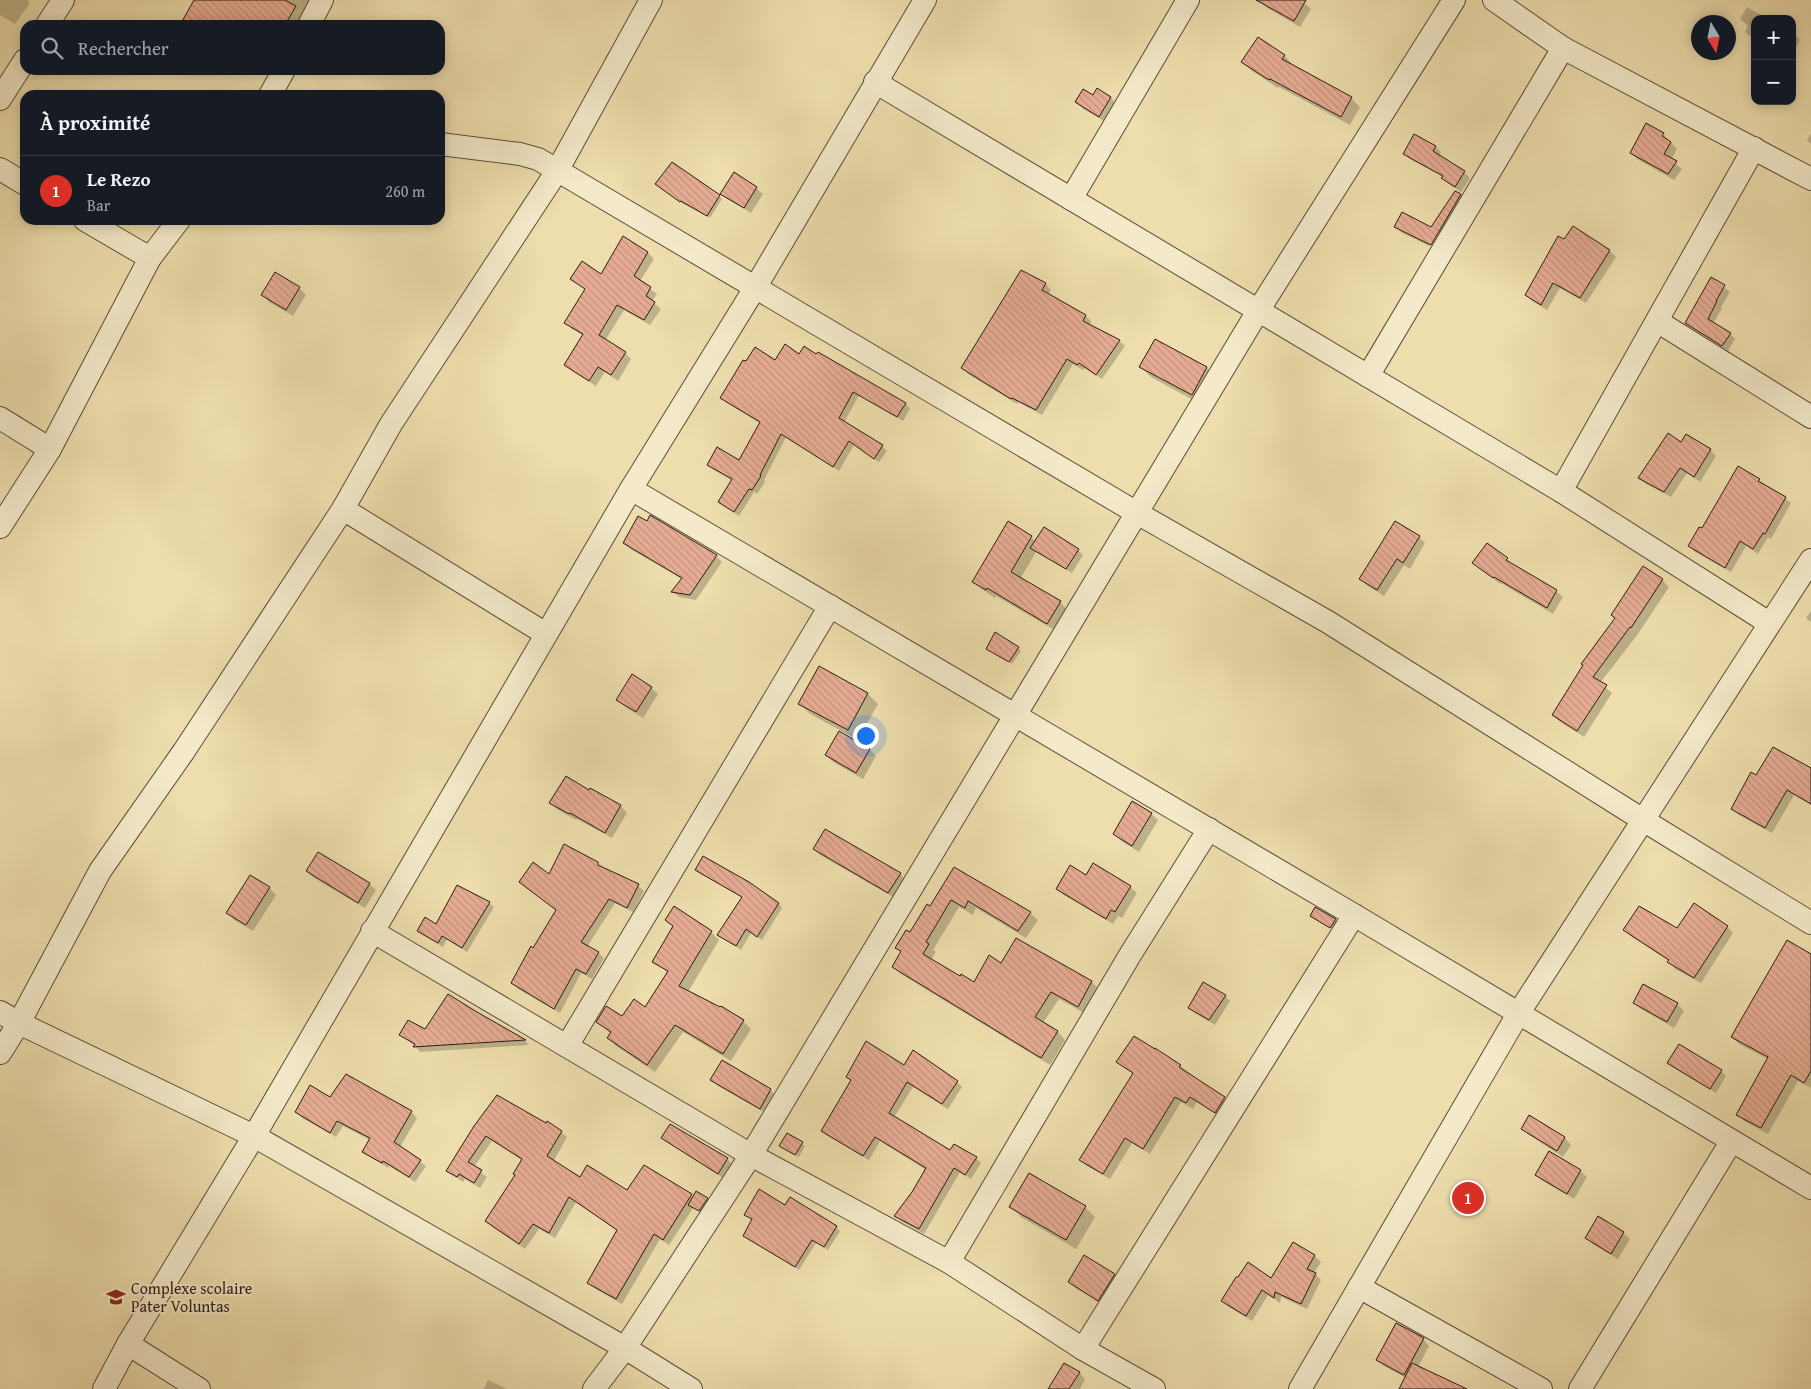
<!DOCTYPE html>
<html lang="fr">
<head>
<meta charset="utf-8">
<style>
  body { margin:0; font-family:"Gentium Book Plus",serif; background:#242831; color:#f1f3f6 }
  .controls { position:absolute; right:15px; top:15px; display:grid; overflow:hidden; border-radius:10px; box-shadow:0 2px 12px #0003 }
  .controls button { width:45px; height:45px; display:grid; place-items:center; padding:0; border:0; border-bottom:1px solid #363941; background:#171b24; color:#f1f3f6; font:25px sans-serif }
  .compass { position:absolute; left:1691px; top:15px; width:45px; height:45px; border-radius:50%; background:#171b24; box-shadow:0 2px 12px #0003; rotate:170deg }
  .you { position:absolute; left:865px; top:735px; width:18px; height:18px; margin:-12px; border:4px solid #fff; border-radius:50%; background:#1a73e8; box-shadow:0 0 0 8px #1a73e833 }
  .badge { display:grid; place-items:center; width:32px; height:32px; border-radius:50%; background:#d93025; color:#fff; font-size:16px; font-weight:700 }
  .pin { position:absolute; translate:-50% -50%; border:2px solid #fff; box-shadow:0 1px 5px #0006 }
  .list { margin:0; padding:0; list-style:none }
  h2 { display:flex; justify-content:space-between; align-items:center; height:65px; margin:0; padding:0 20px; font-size:21px }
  h2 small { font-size:16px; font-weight:400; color:#9ea1a6 }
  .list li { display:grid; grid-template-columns:32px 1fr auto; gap:15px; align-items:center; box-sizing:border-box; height:70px; padding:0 20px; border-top:1px solid #363941 }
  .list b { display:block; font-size:19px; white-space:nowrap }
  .list p { margin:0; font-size:16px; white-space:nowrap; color:#9ea1a6 }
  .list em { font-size:16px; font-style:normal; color:#9ea1a6 }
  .icon { flex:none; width:28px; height:28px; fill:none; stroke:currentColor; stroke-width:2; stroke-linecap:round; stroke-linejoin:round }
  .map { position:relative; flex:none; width:1811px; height:1389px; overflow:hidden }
  .search { position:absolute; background:#171b24; box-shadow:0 2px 12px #0003; left:20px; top:20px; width:425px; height:55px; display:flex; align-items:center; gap:12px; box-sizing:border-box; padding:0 18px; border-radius:15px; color:#9ea1a6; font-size:19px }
  .panel { position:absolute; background:#171b24; box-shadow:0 2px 12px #0003; left:20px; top:90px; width:425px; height:135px; border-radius:15px }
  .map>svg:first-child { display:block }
  .shadow { fill:#0003 }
  .building { fill:url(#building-back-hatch); stroke:#291b13 }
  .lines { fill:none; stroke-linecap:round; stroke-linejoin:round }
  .minor-casing { stroke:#5a4c3a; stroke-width:24 }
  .minor { stroke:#f4eaca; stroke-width:22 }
  .labels { text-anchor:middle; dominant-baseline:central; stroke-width:4; stroke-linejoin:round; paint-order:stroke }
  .poi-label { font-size:16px; fill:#291b13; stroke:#f4eaca; text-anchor:start }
</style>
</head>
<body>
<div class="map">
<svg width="1811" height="1389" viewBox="0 0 1811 1389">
  <defs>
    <pattern id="building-back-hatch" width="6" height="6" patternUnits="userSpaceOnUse" patternTransform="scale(1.25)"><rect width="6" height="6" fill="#e6ac93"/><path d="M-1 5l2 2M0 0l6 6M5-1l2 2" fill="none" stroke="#c5937e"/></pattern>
  </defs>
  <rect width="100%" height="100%" fill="#eedead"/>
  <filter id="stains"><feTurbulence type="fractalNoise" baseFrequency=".004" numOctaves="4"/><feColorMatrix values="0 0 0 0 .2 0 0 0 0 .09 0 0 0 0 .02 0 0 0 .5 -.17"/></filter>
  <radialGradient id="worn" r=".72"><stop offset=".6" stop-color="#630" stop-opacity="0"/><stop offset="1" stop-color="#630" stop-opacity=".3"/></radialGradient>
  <!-- shadow -->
  <g class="shadow">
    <polygon points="0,0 27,0 30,3 15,24 0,15"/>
    <polygon points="212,0 317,0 300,25 181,25"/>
    <polygon points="1262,0 1301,0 1311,9 1300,27 1267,8 1261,2"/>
    <polygon points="1747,7 1768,19 1755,19 1755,40 1745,32 1748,26 1740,19"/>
    <polygon points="1792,32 1800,40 1793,53 1792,53"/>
    <polygon points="1258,39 1285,56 1293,65 1292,66 1351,98 1360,107 1350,125 1279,87 1278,88 1252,71 1243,62"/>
    <polygon points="218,70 226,70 225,73"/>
    <polygon points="1093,97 1111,98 1117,104 1106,122 1083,109 1077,102"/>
    <polygon points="1663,134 1677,149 1671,160 1682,169 1674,180 1637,159 1631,153"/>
    <polygon points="1811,134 1811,144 1807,140"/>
    <polygon points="1415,135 1436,147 1441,152 1439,156 1464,172 1470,178 1461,192 1448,183 1443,177 1410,159 1405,154"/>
    <polygon points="660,186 719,196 722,199 710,218 683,204"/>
    <polygon points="756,188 763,194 751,213 729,200 722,194"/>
    <polygon points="1460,195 1466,202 1437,251 1431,247 1440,232 1437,232 1429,246 1402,233 1396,226 1431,228"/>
    <polygon points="1573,228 1610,251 1616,257 1586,303 1560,288 1547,310 1532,301 1526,295"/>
    <polygon points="648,253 654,259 640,281 657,294 652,301 661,309 650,325 624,310 605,341 625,353 631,359 618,381 605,372 596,386 572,371 565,364 584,336 572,329 566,323 586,290 572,279 601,275"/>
    <polygon points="1021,271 1046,284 1051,290 1048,295 1086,316 1091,321 1089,326 1119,341 1125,346 1102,379 1085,368 1083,370 1073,364 1042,415 1018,402 1017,404 968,374 963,368"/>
    <polygon points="275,273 299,288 306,295 293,316 269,302 263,295"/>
    <polygon points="1712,279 1730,292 1721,307 1722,308 1713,324 1730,334 1735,339 1728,351 1692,328 1687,323"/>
    <polygon points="1155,340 1207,368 1217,378 1202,405 1151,377 1141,367"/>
    <polygon points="799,355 856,375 906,404 910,409 903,421 859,395 844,423 882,446 887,451 879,462 854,445 839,471 786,437 764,480 765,482 757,494 754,492 739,516 719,502 733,481 713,469 708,464 739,462 760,423 727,403 722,398 776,361"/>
    <polygon points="1687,436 1710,450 1716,456 1700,482 1687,473 1671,497 1646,484 1640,478 1682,443"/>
    <polygon points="1759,480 1791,503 1771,539 1768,537 1758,554 1746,546 1731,572 1695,552 1689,546 1702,530"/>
    <polygon points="1008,523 1036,541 1078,550 1083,555 1072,573 1036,552 1020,579 1060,602 1068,611 1056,631 996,596 995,598 983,590 974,582"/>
    <polygon points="1419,537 1425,543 1410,569 1404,565 1384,596 1368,586 1361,579"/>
    <polygon points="624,543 716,556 722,562 696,600 679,597 673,592 682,579 630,549"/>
    <polygon points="1488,545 1514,566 1556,591 1563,597 1553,614 1501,583 1500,584 1474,563"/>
    <polygon points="1644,568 1662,580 1669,587 1638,634 1600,683 1612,693 1584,737 1560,722 1553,715 1616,618"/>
    <polygon points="1811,611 1811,622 1806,618"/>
    <polygon points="1018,648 1021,651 1012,664 991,651"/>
    <polygon points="819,667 868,694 878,704 858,740 810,714 799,703"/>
    <polygon points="651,688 658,694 643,718 624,706 618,699"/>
    <polygon points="840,733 870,750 876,756 863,779 833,762 826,755"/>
    <polygon points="1811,770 1811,805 1794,795 1772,833 1739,815 1732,809 1757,777"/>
    <polygon points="591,789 621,806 627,813 612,838 577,819 576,820 557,809 550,803 589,792"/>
    <polygon points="1151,814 1158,820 1139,852 1121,841 1114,834"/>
    <polygon points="825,831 900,874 906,880 895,898 820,855 814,849"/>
    <polygon points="597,863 602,868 638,886 644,891 633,912 615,903 587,947 598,953 604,958 592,979 581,973 560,1013 518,989 512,983 557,910 520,882"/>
    <polygon points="954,868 1030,913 1038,920 1026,938 976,908 973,915 959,907 933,950 936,952 931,960 960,977 974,983 1002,964 1016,939 1092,982 1099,990 1086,1014 1059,999 1043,1023 1058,1032 1065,1040 1050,1065 901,974 894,966 901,952 897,948 911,934 930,908"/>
    <polygon points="697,870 778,903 782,908 762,940 751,933 741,950 719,935 743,898 701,874"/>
    <polygon points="307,871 369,884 376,890 365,908 314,878"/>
    <polygon points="1086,876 1130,887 1137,893 1122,918 1118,916 1113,924 1064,895 1058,889"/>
    <polygon points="269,888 276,895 253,931 234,920 228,913"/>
    <polygon points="489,903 494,907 467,952 447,939 443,947 423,935 419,931 437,925"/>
    <polygon points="1312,916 1335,920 1338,923 1334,930"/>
    <polygon points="666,920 711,932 719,940 688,992 720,1009 721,1007 743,1021 751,1029 731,1061 683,1032 655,1072 616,1046 609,1038 611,1034 598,1022 622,1018 645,1008 668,973 654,961 674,927"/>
    <polygon points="1727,927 1733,933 1701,983 1675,969 1669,961 1632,937 1625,930 1677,930"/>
    <polygon points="1811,956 1811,1088 1798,1081 1768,1134 1744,1121 1737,1114 1768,1059 1739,1044 1732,1037"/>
    <polygon points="1225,996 1230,1001 1215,1025 1195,1013 1190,1008"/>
    <polygon points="1634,1003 1677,1004 1684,1011 1674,1028 1641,1009"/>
    <polygon points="476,1013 525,1041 529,1045 420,1052 415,1046 401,1035 425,1031"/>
    <polygon points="723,1061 770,1090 777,1097 767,1114 718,1086 712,1079"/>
    <polygon points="1118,1062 1180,1066 1231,1104 1222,1118 1197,1102 1193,1109 1181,1102 1150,1154 1132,1143 1110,1179 1087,1166 1081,1160 1134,1074"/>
    <polygon points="1669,1063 1721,1071 1726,1076 1716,1093 1674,1068"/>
    <polygon points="904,1067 957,1082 962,1087 948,1109 913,1087 894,1117 951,1152 976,1158 981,1163 971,1179 960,1172 924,1234 901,1221 896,1216 913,1193 926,1170 880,1141 869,1160 828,1136 823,1131 852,1081 847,1077"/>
    <polygon points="331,1099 411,1112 417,1118 400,1147 426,1166 415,1182 389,1166 388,1168 370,1157 364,1152 370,1140 343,1126 336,1137 302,1118 297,1112"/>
    <polygon points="1530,1117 1565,1138 1571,1145 1563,1157 1529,1135 1522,1129"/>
    <polygon points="475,1126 561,1132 567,1137 553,1162 580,1178 628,1191 691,1195 693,1198 707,1199 710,1202 702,1213 693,1208 669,1245 660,1239 622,1304 594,1288 588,1282 618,1231 576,1202 555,1238 539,1229 525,1249 492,1227 487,1221 516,1176 523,1161 492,1141 474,1167 487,1177 480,1188 465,1179 463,1182 454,1176 448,1170"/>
    <polygon points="788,1134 805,1146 799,1157 784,1148"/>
    <polygon points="663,1138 727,1159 732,1164 723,1178 667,1142"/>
    <polygon points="1580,1171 1587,1177 1574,1199 1543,1181 1536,1175"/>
    <polygon points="786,1206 836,1227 840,1231 828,1250 816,1243 799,1270 745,1236 752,1220 746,1215"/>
    <polygon points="1011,1206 1085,1207 1095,1217 1076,1249 1021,1217"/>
    <polygon points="1623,1233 1630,1239 1618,1259 1593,1244 1587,1238"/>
    <polygon points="1293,1243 1315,1256 1321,1262 1314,1273 1321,1280 1307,1309 1281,1297 1280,1303 1268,1295 1252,1321 1229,1307 1223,1301 1272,1280"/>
    <polygon points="1114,1275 1120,1281 1105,1306 1076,1288 1069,1282"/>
    <polygon points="1423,1339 1429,1346 1418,1367 1455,1389 1405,1389 1406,1378 1384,1366 1377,1360"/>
    <polygon points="1079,1372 1085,1379 1080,1389 1050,1389"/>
    <polygon points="488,1380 507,1389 484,1389"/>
  </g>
  <!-- building -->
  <g class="building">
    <polygon points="194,0 285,0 296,6 285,25 180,25"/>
    <polygon points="1256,0 1306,0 1294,21"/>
    <polygon points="1258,37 1285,55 1282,59 1352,97 1341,117 1270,79 1269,80 1241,62"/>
    <polygon points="1097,88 1111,97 1099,117 1075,102 1083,89 1093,95"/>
    <polygon points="1646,123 1664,133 1662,136 1671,142 1664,154 1677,161 1668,174 1630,153"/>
    <polygon points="1414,134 1436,146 1433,151 1465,171 1455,187 1441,178 1443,176 1403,154"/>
    <polygon points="672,162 720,195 707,216 681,201 680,202 655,184"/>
    <polygon points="734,172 757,187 744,208 720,194"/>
    <polygon points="1455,191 1461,194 1431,245 1394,227 1402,212 1431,227"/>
    <polygon points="1573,226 1610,250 1580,298 1553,283 1541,305 1525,295 1558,236 1564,239"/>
    <polygon points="623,236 648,252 634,276 651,287 646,296 655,302 644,320 617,305 599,335 626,352 611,375 598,367 589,381 564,365 583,334 564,323 585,289 570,279 582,261 601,274"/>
    <polygon points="1021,270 1046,283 1042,290 1086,315 1083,321 1120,340 1096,375 1079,363 1077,365 1067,359 1036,410 1012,398 1011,399 961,368"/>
    <polygon points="275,272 300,287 286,310 261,295"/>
    <polygon points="1711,277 1725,285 1716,301 1717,301 1708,319 1731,333 1722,346 1685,323"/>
    <polygon points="1155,339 1207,367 1192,395 1139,367"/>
    <polygon points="785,344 799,354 804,346 816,354 818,352 906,403 897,417 853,392 839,418 883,445 874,459 849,441 833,467 781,434 760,475 761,476 752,490 749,489 734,512 718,502 732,479 707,465 717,447 739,460 760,422 720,398 743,360 746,361 755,347 775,360"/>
    <polygon points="1668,433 1681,442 1686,434 1711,449 1694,477 1680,468 1664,492 1638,478"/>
    <polygon points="1738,466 1760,479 1758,481 1786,497 1765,534 1763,533 1753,549 1740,541 1725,568 1688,546 1699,527 1702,528"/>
    <polygon points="650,515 717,555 690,595 671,592 682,578 623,543 638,516 647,521"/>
    <polygon points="1008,521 1032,536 1011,572 1061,601 1047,624 987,588 986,590 972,582"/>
    <polygon points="1395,521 1420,536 1403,563 1397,559 1377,590 1359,579"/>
    <polygon points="1044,527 1079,549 1066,569 1030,548"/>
    <polygon points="1487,543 1508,558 1506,560 1557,590 1547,608 1494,577 1493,578 1472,563"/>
    <polygon points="1643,566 1663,579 1631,628 1630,627 1593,677 1607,685 1577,731 1552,715 1583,665 1581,664 1615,618 1611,615"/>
    <polygon points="995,632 1019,647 1009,662 986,649"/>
    <polygon points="819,666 868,693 848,730 798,704"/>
    <polygon points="632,674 652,687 636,712 616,700"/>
    <polygon points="839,731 870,749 856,773 825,755"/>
    <polygon points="1773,747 1811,768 1811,804 1787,790 1765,828 1731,809 1751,772 1756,775"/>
    <polygon points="566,776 589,790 590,788 621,805 605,833 570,813 569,814 549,803"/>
    <polygon points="1132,801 1152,813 1132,846 1113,834"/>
    <polygon points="825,829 901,873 888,893 813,849"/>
    <polygon points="564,844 598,862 598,865 639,884 627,908 609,899 581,942 599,952 586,974 576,969 554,1009 511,983 531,946 533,948 556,910 519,882 533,862 549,874"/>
    <polygon points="318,852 370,883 358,903 306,871"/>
    <polygon points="703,856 749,882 779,903 757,937 746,929 736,946 717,935 742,897 695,870"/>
    <polygon points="1093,863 1131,886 1115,912 1111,910 1106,919 1056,889 1070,865 1086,875"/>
    <polygon points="954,867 1031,912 1018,931 968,901 965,908 951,900 926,942 929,944 923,954 960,976 961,974 974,982 989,955 1001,963 1016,938 1092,981 1078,1007 1051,992 1035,1017 1058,1031 1041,1058 892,967 901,951 895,948 906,930 910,932 927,904 930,906"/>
    <polygon points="250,875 270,887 246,925 226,913"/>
    <polygon points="457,885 490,902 462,948 442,936 438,943 417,931 425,917 436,924"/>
    <polygon points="1694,903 1728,926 1694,978 1667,962 1669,960 1623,930 1639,906 1677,928"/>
    <polygon points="674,906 712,931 679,986 720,1007 721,1006 744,1020 723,1054 675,1025 647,1065 607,1038 611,1032 596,1022 606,1006 622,1016 634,999 645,1007 668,971 652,962 673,926 665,920"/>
    <polygon points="1315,907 1336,919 1330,928 1310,916"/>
    <polygon points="1787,940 1811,954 1811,1071 1804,1083 1791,1075 1761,1128 1736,1115 1768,1057 1731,1037"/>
    <polygon points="1203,982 1226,995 1209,1020 1188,1008"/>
    <polygon points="1643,984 1678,1003 1667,1022 1633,1003"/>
    <polygon points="448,994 477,1012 526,1040 413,1047 415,1044 399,1035 408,1020 425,1029"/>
    <polygon points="1134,1036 1155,1049 1155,1048 1181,1065 1179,1067 1225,1097 1215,1113 1190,1097 1186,1103 1175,1097 1143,1149 1125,1138 1103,1174 1079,1160 1133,1073 1116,1062"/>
    <polygon points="866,1041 904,1065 913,1050 958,1081 942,1104 907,1082 889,1113 950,1150 954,1144 977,1157 965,1175 954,1168 919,1229 894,1216 912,1192 926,1168 875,1137 863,1156 821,1131 851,1080 846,1077"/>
    <polygon points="1679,1044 1722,1070 1710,1089 1667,1063"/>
    <polygon points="722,1060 771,1089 760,1109 710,1080"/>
    <polygon points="346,1074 412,1111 394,1142 421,1160 409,1177 383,1161 382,1163 362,1152 370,1138 337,1121 330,1133 295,1112 310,1085 330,1097"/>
    <polygon points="497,1095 546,1123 547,1121 562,1131 547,1156 580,1177 587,1165 627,1190 644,1165 692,1194 663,1240 654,1234 616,1299 587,1283 617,1230 569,1197 549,1233 533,1224 519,1244 485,1221 515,1175 513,1174 522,1159 486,1136 468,1162 482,1170 474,1183 459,1174 457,1177 446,1171 474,1126"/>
    <polygon points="1529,1115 1565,1137 1557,1151 1521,1129"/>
    <polygon points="670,1124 728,1158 718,1174 661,1138"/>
    <polygon points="787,1133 803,1142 795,1155 779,1146"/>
    <polygon points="1549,1151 1581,1170 1567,1194 1535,1175"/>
    <polygon points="1029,1173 1086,1206 1066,1240 1009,1207"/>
    <polygon points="759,1189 785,1205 790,1197 837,1226 824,1247 812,1240 795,1267 743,1236 752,1219 744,1215"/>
    <polygon points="696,1191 708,1198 699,1211 688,1205"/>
    <polygon points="1598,1216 1624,1232 1611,1254 1585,1238"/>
    <polygon points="1293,1242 1315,1255 1307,1269 1316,1273 1301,1304 1275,1292 1274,1298 1262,1290 1246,1316 1221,1301 1236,1277 1238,1277 1248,1262 1271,1278"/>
    <polygon points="1084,1255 1115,1274 1098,1301 1068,1282"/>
    <polygon points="1396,1323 1424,1338 1404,1375 1376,1360"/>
    <polygon points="1064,1363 1080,1372 1069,1389 1048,1389"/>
    <polygon points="1412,1363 1467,1389 1399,1389"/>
  </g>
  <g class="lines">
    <!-- minor casing -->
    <g class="minor-casing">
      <g id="minor">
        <polyline points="1494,0 1563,48 1811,179"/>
        <polyline points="47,25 63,0"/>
        <polyline points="309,25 322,0"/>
        <polyline points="875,82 1561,491 1769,623"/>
        <polyline points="270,95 284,70"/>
        <polyline points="0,99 25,60"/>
        <polyline points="440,144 520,154 538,159 1137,513 1328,622 1643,820 1811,923"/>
        <polyline points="0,169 25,184"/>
        <polyline points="1071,199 1188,0"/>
        <polyline points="85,220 150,258"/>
        <polyline points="1657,321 1811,417"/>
        <polyline points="1368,376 1563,48"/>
        <polyline points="0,418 50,449"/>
        <polyline points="631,489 1354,915 1811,1188"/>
        <polyline points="1561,491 1754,148"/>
        <polyline points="343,509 546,634"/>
        <polyline points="0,527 50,449 150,258 179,220"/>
        <polyline points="372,931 751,1155 949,1262 1083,1349 1154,1389"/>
        <polyline points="0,1012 19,1023 254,1136 625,1348 691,1389"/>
        <polyline points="567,1046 830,606"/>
        <polyline points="0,1053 19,1023 100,871 184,751 343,509 391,424 557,171 651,0"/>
        <polyline points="949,1262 1130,955 1209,829"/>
        <polyline points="1359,1287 1541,1389"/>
        <polyline points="128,1344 199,1389"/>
        <polyline points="1083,1349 1354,915"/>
        <polyline points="104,1389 128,1344 254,1136 631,489 755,288 925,0"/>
        <polyline points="594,1389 625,1348 751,1155 1258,311 1454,0"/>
        <polyline points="1300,1389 1518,1014 1811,560"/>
        <polyline points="1580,1389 1731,1142"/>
      </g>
    </g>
    <!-- minor -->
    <use href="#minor" class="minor"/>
  </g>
  <!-- icons -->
  <defs>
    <g id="school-bare" transform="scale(1.5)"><path d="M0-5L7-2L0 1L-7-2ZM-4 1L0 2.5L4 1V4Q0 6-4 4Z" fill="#8f2418" stroke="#f4eaca" stroke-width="2.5" paint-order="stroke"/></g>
  </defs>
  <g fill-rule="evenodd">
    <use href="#school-bare" x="116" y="1297"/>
  </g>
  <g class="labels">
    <!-- poi labels -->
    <g class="poi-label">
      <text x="131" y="1288">Complexe scolaire<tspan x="131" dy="18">Pater Voluntas</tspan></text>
    </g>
  </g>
  <rect width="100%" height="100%" filter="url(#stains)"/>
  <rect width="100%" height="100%" fill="url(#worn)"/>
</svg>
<div class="controls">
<button>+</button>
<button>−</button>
</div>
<svg class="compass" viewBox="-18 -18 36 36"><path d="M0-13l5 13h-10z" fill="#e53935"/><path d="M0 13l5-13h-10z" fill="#9ea1a6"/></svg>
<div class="you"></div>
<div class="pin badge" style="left:1468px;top:1198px">1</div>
<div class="search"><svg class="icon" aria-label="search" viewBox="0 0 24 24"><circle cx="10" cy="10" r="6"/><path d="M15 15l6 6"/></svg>Rechercher</div>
<section class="panel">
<h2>À proximité<small></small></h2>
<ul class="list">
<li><span class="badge">1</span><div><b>Le Rezo</b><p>Bar</p></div><em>260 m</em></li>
</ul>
</section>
</div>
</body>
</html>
